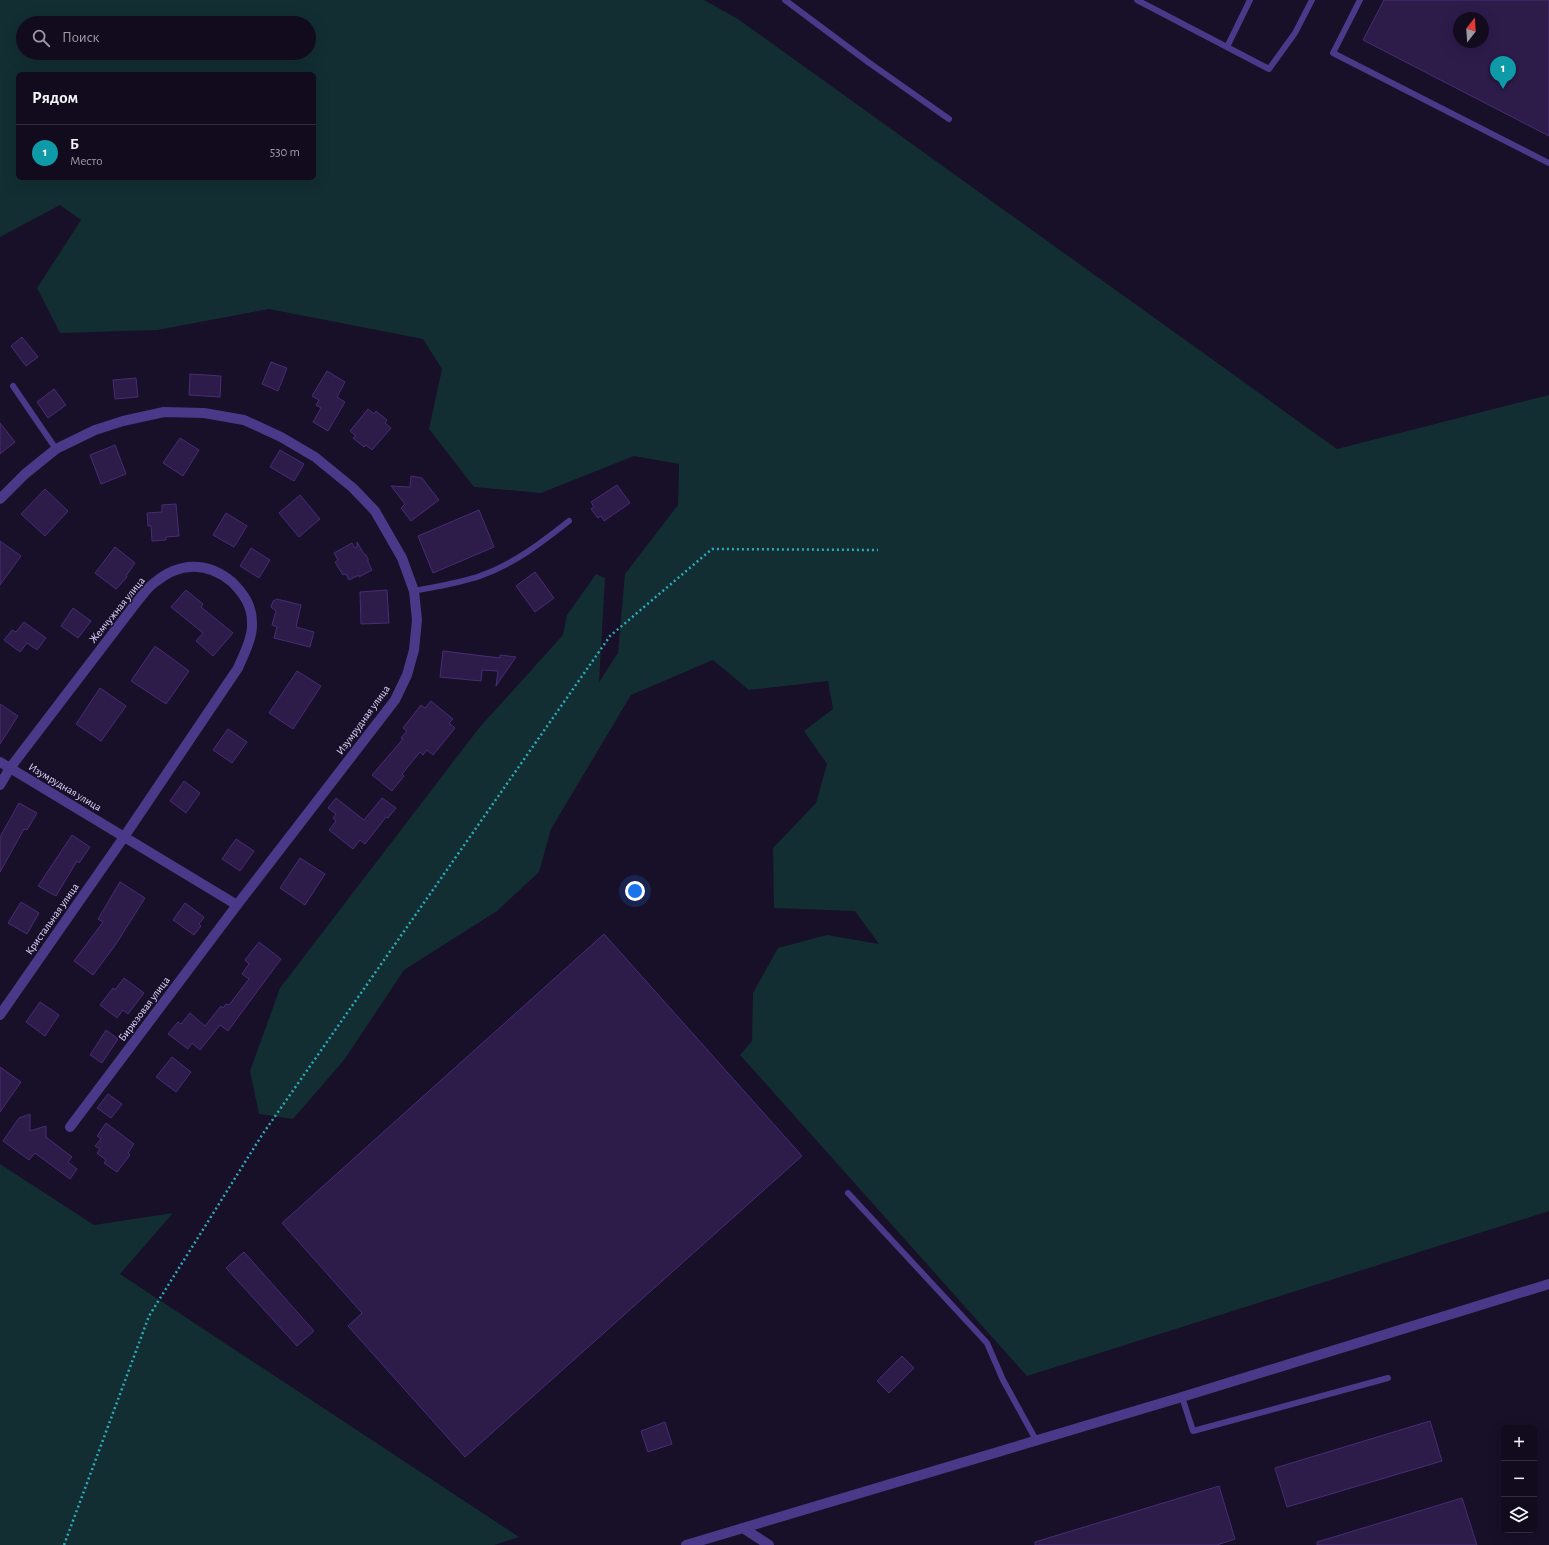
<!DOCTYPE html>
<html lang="ru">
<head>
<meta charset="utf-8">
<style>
  body { margin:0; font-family:"Alegreya Sans",sans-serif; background:#1f192b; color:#f1f3f6 }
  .controls { position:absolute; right:12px; bottom:12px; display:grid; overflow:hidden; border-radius:6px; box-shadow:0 4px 16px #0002 }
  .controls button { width:36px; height:36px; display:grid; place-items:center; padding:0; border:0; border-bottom:1px solid #312b3c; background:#120b1e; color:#f1f3f6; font:20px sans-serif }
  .compass { position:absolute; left:1453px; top:12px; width:36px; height:36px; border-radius:50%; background:#120b1e; box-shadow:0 4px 16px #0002; rotate:17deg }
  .you { position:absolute; left:635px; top:891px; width:14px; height:14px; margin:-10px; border:3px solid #fff; border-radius:50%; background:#1a73e8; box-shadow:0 0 0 6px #1a73e833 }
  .badge { display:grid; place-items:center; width:26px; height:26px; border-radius:50%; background:#d93025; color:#fff; font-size:13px; font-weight:700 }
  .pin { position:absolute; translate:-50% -33px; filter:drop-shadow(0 1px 2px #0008) }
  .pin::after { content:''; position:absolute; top:21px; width:14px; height:12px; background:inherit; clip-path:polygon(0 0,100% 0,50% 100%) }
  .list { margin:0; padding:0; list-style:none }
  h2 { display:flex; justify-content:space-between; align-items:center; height:52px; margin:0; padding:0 16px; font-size:17px }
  h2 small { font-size:13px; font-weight:400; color:#9c9ba4 }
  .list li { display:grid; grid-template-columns:26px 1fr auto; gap:12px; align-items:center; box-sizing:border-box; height:56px; padding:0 16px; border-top:1px solid #312b3c }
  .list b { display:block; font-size:15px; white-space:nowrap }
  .list p { margin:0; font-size:13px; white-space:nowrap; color:#9c9ba4 }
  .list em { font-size:13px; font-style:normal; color:#9c9ba4 }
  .icon { flex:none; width:22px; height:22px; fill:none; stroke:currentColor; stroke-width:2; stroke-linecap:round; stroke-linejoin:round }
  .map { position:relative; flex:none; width:1549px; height:1545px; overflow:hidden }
  .search { position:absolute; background:#120b1e; box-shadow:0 4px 16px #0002; left:16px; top:16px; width:300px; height:44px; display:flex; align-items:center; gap:10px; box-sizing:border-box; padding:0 14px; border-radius:22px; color:#9c9ba4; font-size:15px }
  .panel { position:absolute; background:#120b1e; box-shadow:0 4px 16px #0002; left:16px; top:72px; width:300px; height:108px; border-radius:6px }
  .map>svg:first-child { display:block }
  .green { fill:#122e32; fill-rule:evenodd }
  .building { fill:#2d1b4a; stroke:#482c76; fill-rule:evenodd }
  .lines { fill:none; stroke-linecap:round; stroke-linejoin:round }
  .path { stroke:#2dabbd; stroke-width:2.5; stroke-dasharray:2 3; stroke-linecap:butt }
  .service { stroke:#4a3988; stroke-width:6 }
  .minor { stroke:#4a3988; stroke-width:10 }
  .labels { text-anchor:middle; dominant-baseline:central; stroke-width:3; stroke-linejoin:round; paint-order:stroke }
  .street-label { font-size:11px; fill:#e2d6ff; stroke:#180f28 }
</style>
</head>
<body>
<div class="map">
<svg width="1549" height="1545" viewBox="0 0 1549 1545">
  <rect width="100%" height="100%" fill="#180f28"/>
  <!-- green -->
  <g class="green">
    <path d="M0,0H704L738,19L1337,449L1549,395V1211L1027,1376L740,1055L752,1041L753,993L778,948L827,935L879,944L855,911L774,908L773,848L816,803L827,764L804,731L833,709L828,681L749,690L713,660L631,695L551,829L539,872L497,911L404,970L344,1060L293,1119L259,1114L250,1071L280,988L479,728L563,635L567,615L596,574L605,578L599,682L618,653L625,574L678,505L679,464L634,456L541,493L474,487L429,429L442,369L423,339L269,309L157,330L60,333L37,288L81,220L60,205L0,237ZM23,23H309V53H23ZM18,74H314V178H18Z"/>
    <polygon points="0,1164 94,1225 173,1213 120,1274 519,1537 494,1545 0,1545"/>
  </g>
  <!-- building -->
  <g class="building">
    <path d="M1384,0H1549V136L1363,40ZM1459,18H1483V42H1459Z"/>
    <polygon points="22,337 38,357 26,366 11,346"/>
    <polygon points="271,362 287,368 278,391 262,384"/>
    <polygon points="327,371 345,382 337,397 345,402 328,431 313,422 321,408 316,405 319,400 312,396"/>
    <polygon points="190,374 221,376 220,397 189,395"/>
    <polygon points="136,378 138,397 115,399 113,380"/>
    <polygon points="54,389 66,405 48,418 37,402"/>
    <polygon points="368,409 374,414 376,411 387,420 385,423 391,428 372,450 366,445 364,447 353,438 356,436 350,431"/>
    <polygon points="0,423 15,442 0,454"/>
    <polygon points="180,438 199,450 183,476 163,463"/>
    <polygon points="115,445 126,474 101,484 90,455"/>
    <polygon points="280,450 304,464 294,481 270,467"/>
    <polygon points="411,476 422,478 439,500 411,521 401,508 405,504 391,486 410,487"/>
    <polygon points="617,485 630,503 604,521 601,516 598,518 591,509 594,507 591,502"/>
    <polygon points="45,489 68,511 45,536 21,514"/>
    <polygon points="300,495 320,519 299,537 279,513"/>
    <polygon points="176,504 179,536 166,537 166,540 152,541 151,526 148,526 147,513 162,512 162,505"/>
    <polygon points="479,510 494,547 433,573 418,536"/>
    <polygon points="226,513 247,526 234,547 213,535"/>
    <polygon points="0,541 21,556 0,585"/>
    <polygon points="357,542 364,554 366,555 368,559 368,562 372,570 359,577 359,575 349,580 346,574 343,575 335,562 338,560 334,553 352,543 355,548 357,547"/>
    <polygon points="115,547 135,563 126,576 127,577 116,589 95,573"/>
    <polygon points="251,548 270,560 259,578 240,566"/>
    <polygon points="535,572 554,598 535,612 516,586"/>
    <polygon points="186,590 203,604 201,607 233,633 213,656 196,641 203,633 171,607"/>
    <polygon points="387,590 389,623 361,624 360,592"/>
    <polygon points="277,599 301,605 296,627 314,632 310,647 274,638 277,627 272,625 276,611 271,607 273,601"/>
    <polygon points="73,608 91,621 78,638 61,626"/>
    <polygon points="24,622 46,638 37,650 27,643 20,652 4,640 12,630 16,632"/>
    <polygon points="155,646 189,671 166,704 131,681"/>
    <polygon points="443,651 500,658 500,655 516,657 496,686 498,671 482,670 481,681 440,677"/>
    <polygon points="297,671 321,686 293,729 269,713"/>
    <polygon points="100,688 126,706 101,741 76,724"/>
    <polygon points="431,701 453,719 449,723 455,728 433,755 427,750 423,755 420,752 402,774 404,776 392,791 372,775 403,739 401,738 407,731 403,728 421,705 425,708"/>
    <polygon points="0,704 18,716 0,744"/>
    <polygon points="228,729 247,742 232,763 213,750"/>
    <polygon points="184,781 200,793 186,813 170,801"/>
    <polygon points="336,798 364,820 382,798 396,808 388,818 386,817 365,844 360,840 353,849 329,830 336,821 333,818 336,814 328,808"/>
    <polygon points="19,803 37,813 27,830 24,829 0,872 0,837"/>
    <polygon points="72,835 90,847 79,863 77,861 56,896 38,886"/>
    <polygon points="236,839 254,851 240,871 222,859"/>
    <polygon points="300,858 325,874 305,905 280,888"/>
    <polygon points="120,882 145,898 116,944 93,975 74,961 103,922 98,919"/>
    <polygon points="21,902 39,913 27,934 8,923"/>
    <polygon points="185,903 204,917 199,924 201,926 194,935 173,920"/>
    <polygon points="604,934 802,1156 465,1457 348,1326 362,1313 282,1223"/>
    <polygon points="259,942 281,959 228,1031 220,1025 200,1050 192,1043 188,1049 168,1034 178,1022 181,1024 190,1013 205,1026 221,1006 223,1008 226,1004 229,1005 249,979 242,974 249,964 245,960"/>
    <polygon points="124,978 144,993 128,1014 123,1010 117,1018 100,1005 113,988 115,990"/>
    <polygon points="40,1002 59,1015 45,1036 26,1022"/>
    <polygon points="106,1030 118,1039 102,1063 90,1055"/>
    <polygon points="172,1057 191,1072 176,1092 156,1077"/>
    <polygon points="0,1067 21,1082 0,1112"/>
    <polygon points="108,1094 122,1104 111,1118 97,1108"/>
    <polygon points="30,1114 30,1131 46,1126 46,1137 72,1157 68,1162 77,1169 70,1179 35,1153 29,1160 3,1141 19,1118"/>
    <polygon points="106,1123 134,1144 128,1153 130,1155 117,1172 104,1163 106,1160 97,1153 100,1149 95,1146 101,1139 97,1136"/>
    <polygon points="244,1252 314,1331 297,1346 226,1268"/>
    <polygon points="902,1356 914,1368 889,1393 877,1381"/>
    <polygon points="1430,1421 1442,1461 1287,1507 1275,1468"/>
    <polygon points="665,1422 672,1444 648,1452 641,1431"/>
    <polygon points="1219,1486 1235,1539 1217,1545 1035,1545 1035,1542"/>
    <polygon points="1462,1498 1477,1545 1317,1545 1317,1542"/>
  </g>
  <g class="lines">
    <!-- path -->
    <polyline class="path" points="64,1545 149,1316 262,1135 610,636 712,549 878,550"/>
    <!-- service -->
    <g class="service">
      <polyline points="785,0 868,62 949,119"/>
      <polyline points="1137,0 1269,69 1295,33 1312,0"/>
      <polyline points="1360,0 1333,53 1549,163"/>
      <polyline points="1227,47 1250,0"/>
      <polyline points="13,386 56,449"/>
      <path d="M414,591C434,587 460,583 480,576C514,564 541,543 569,521"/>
      <polyline points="848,1193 987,1343 1003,1380 1036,1440"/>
      <polyline points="1182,1397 1193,1431 1388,1378"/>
    </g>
    <!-- minor -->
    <g class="minor">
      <polyline points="0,499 25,474 56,449 95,430 123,421 164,412 204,413 244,420 281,437 315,457 353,488 375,511 402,558 414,591 417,620 414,650 407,675 395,700 237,905 70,1127"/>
      <polyline points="0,762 237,905"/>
      <path d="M0,785L10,768L136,603C142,596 147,588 154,583C179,562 207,561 232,582C243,593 252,605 252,622C253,637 244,654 238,668L124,837L0,1015"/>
      <polyline points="743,1528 769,1545"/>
      <polyline points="686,1545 1182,1397 1549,1284"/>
    </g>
  </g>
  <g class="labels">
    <!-- street labels -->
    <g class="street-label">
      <text transform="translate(117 610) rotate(-51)">Жемчужная улица</text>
      <text transform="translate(363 720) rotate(-54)">Изумрудная улица</text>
      <text transform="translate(65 787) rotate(31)">Изумрудная улица</text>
      <text transform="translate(52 919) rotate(-55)">Кристальная улица</text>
      <text transform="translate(144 1009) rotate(-53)">Бирюзовая улица</text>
    </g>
  </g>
</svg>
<div class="controls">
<button>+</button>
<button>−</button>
<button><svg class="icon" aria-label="layers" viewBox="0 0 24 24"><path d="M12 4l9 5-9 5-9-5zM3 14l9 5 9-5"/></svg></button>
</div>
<svg class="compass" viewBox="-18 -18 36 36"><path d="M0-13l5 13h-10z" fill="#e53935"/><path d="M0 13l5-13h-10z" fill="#9c9ba4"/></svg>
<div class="you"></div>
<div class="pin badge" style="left:1503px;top:89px;background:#0f9aa8">1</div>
<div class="search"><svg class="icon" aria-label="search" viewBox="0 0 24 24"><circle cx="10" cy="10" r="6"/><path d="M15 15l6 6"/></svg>Поиск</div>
<section class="panel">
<h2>Рядом<small></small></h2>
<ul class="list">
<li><span class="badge" style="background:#0f9aa8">1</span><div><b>Б</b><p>Место</p></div><em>530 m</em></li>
</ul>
</section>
</div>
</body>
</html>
